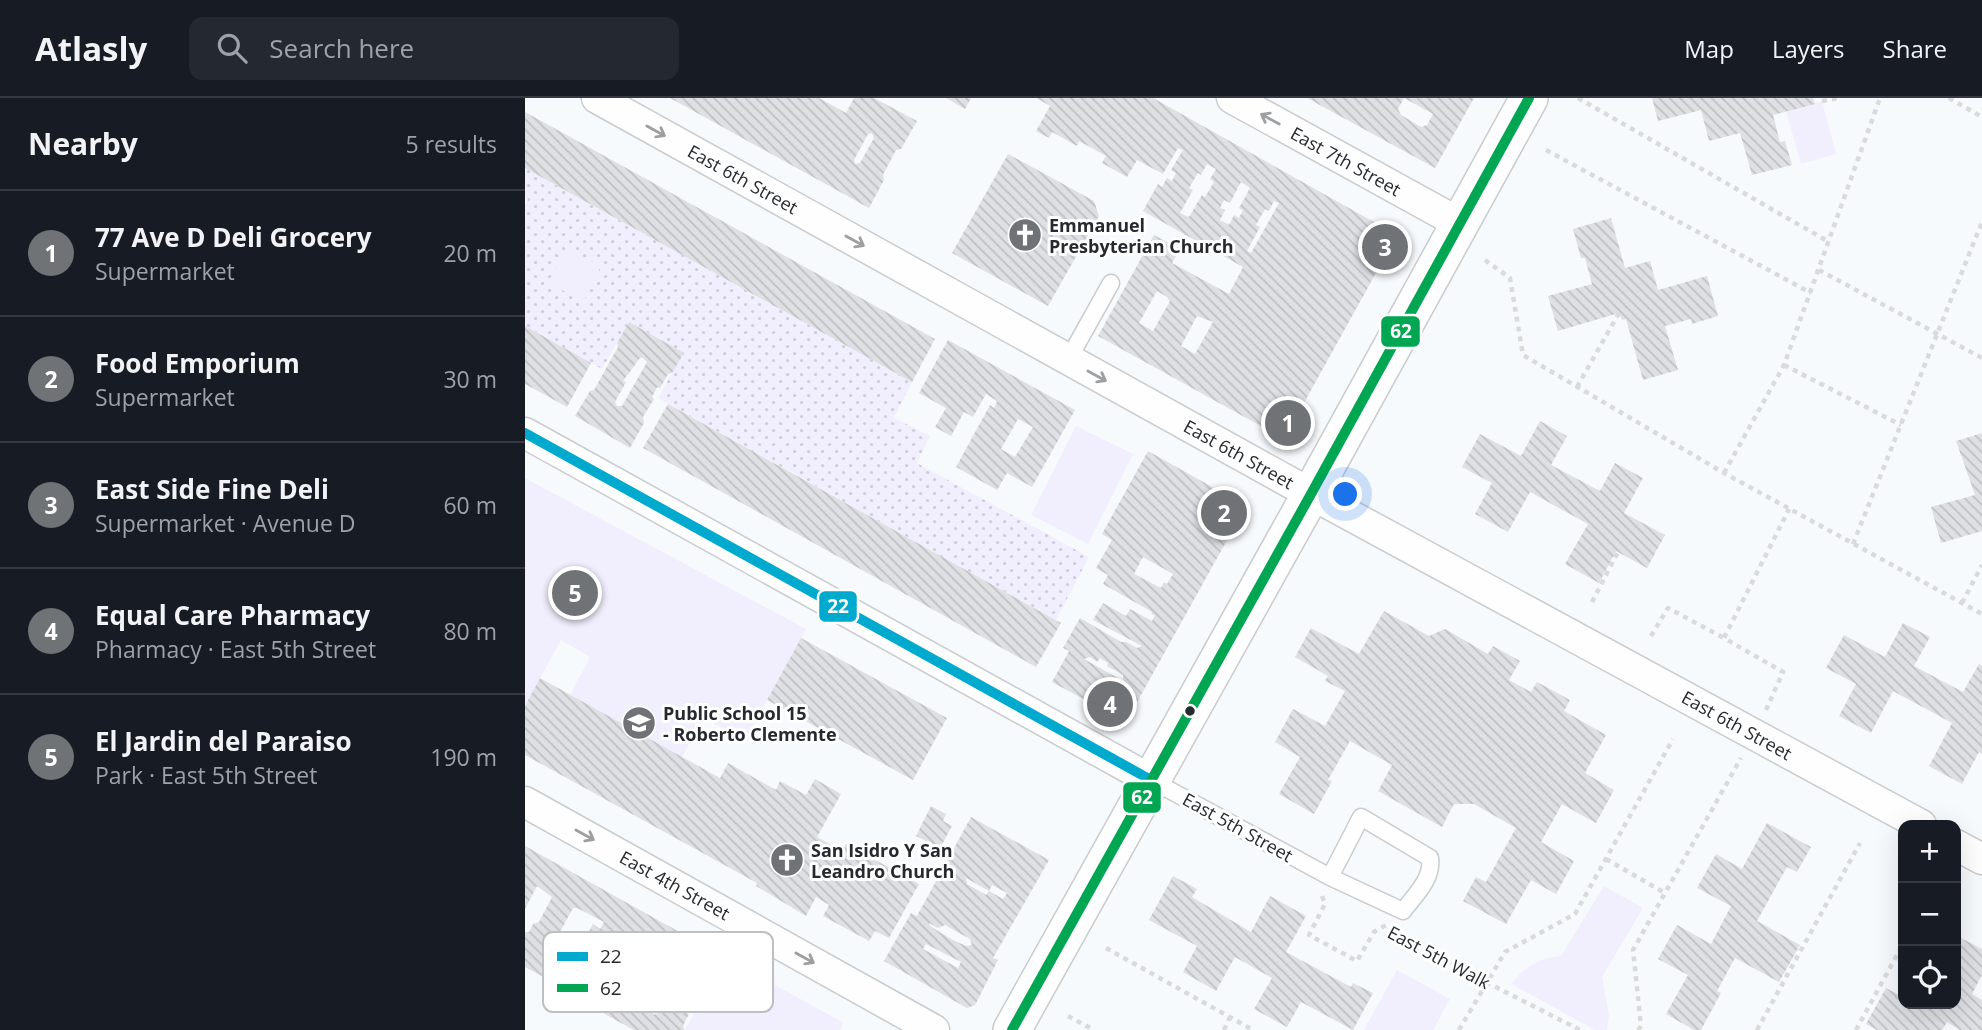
<!DOCTYPE html>
<html lang="en">
<head>
<meta charset="utf-8">
<style>
  body { margin:0; font-family:"Open Sans",sans-serif; background:#242831; color:#f1f3f6 }
  .controls { position:absolute; right:21px; bottom:21px; display:grid; overflow:hidden; border-radius:14px; box-shadow:0 7px 28px #0002 }
  .controls button { width:63px; height:63px; display:grid; place-items:center; padding:0; border:0; border-bottom:2px solid #363941; background:#171b24; color:#f1f3f6; font:35px sans-serif }
  .you { position:absolute; left:821px; top:397px; width:24px; height:24px; margin:-18px; border:5px solid #fff; border-radius:50%; background:#1a73e8; box-shadow:0 0 0 10px #1a73e833 }
  .badge { display:grid; place-items:center; width:46px; height:46px; border-radius:50%; background:#6f7376; color:#fff; font-size:23px; font-weight:700 }
  .pin { position:absolute; translate:-50% -50%; border:4px solid #fff; box-shadow:0 2px 7px #0006 }
  .list { margin:0; padding:0; list-style:none }
  h2 { display:flex; justify-content:space-between; align-items:center; height:91px; margin:0; padding:0 28px; font-size:30px }
  h2 small { font-size:23px; font-weight:400; color:#9ea1a6 }
  .list li { display:grid; grid-template-columns:46px 1fr auto; gap:21px; align-items:center; box-sizing:border-box; height:126px; padding:0 28px; border-top:2px solid #363941 }
  .list b { display:block; font-size:26px; white-space:nowrap }
  .list p { margin:0; font-size:23px; white-space:nowrap; color:#9ea1a6 }
  .list em { font-size:23px; font-style:normal; color:#9ea1a6 }
  .icon { flex:none; width:38px; height:38px; fill:none; stroke:currentColor; stroke-width:2; stroke-linecap:round; stroke-linejoin:round }
  .map { position:relative; flex:none; width:1457px; height:932px; overflow:hidden }
  header { display:flex; align-items:center; gap:42px; box-sizing:border-box; height:98px; padding:0 35px; background:#171b24; border-bottom:2px solid #363941 }
  header strong { font-size:33px }
  nav { display:flex; gap:38px; margin-inline-start:auto; font-size:24px }
  .search { width:490px; height:63px; background:#242831; display:flex; align-items:center; gap:18px; box-sizing:border-box; padding:0 24px; border-radius:14px; color:#9ea1a6; font-size:26px }
  main { display:flex }
  aside { flex:1; background:#171b24 }
  .map>svg:first-child { display:block }
  .grass { fill:url(#grass-dots) }
  .green { fill:#f1effd }
  .building { fill:url(#building-back-hatch); fill-rule:evenodd }
  .lines { fill:none; stroke-linecap:round; stroke-linejoin:round }
  .service-casing { stroke:#c8ccce; stroke-width:19 }
  .minor-casing { stroke:#c8ccce; stroke-width:33 }
  .tertiary-casing { stroke:#c8ccce; stroke-width:40 }
  .path { stroke:#d9dbdb; stroke-width:4.5; stroke-dasharray:5 5; stroke-linecap:butt }
  .service { stroke:#fefeff; stroke-width:16 }
  .minor { stroke:#fefeff; stroke-width:30 }
  .tertiary { stroke:#fefeff; stroke-width:37 }
  .bus-1-casing { stroke:#fff; stroke-width:16 }
  .bus-2-casing { stroke:#fff; stroke-width:16 }
  .bus-1 { stroke:#00a9ce; stroke-width:10 }
  .bus-2 { stroke:#00a651; stroke-width:10 }
  .oneway { stroke:#9d9fa1 }
  .bus-dot { fill:#262a2e; stroke:#fff; stroke-width:2.5 }
  .labels { text-anchor:middle; dominant-baseline:central; stroke-width:6; stroke-linejoin:round; paint-order:stroke }
  .street-label { font-size:18px; fill:#262a2e; stroke:#fff }
  .poi-label { font-size:18px; font-weight:bold; fill:#262a2e; stroke:#fff; text-anchor:start }
  .key { fill:#fff; stroke:#bebfc0; stroke-width:2 }
  .key-label { font-size:19px; fill:#262a2e }
  .line-badge { stroke:#fff; stroke-width:2.5 }
  .badge-label { font-size:19px; text-anchor:middle; font-weight:bold; fill:#fff }
</style>
</head>
<body>
<header>
<strong>Atlasly</strong>
<div class="search"><svg class="icon" aria-label="search" viewBox="0 0 24 24"><circle cx="10" cy="10" r="6"/><path d="M15 15l6 6"/></svg>Search here</div>
<nav><a>Map</a><a>Layers</a><a>Share</a></nav>
</header>
<main>
<aside>
<h2>Nearby<small>5 results</small></h2>
<ul class="list">
<li><span class="badge">1</span><div><b>77 Ave D Deli Grocery</b><p>Supermarket</p></div><em>20 m</em></li>
<li><span class="badge">2</span><div><b>Food Emporium</b><p>Supermarket</p></div><em>30 m</em></li>
<li><span class="badge">3</span><div><b>East Side Fine Deli</b><p>Supermarket · Avenue D</p></div><em>60 m</em></li>
<li><span class="badge">4</span><div><b>Equal Care Pharmacy</b><p>Pharmacy · East 5th Street</p></div><em>80 m</em></li>
<li><span class="badge">5</span><div><b>El Jardin del Paraiso</b><p>Park · East 5th Street</p></div><em>190 m</em></li>
</ul>
</aside>
<div class="map">
<svg width="1457" height="932" viewBox="0 0 1457 932">
  <defs>
    <pattern id="grass-dots" width="8" height="8" patternUnits="userSpaceOnUse" patternTransform="scale(1.75)"><rect width="8" height="8" fill="#f1effd"/><path d="M2 2h.1M6 6h.1" fill="none" stroke="#cecdd9" stroke-width="1.8" stroke-linecap="round"/></pattern>
    <pattern id="building-back-hatch" width="6" height="6" patternUnits="userSpaceOnUse" patternTransform="scale(1.75)"><rect width="6" height="6" fill="#dee0e3"/><path d="M-1 5l2 2M0 0l6 6M5-1l2 2" fill="none" stroke="#bec0c3"/></pattern>
  </defs>
  <rect width="100%" height="100%" fill="#f7fafc"/>
  <!-- grass -->
  <polygon class="grass" points="0,70 387,284 369,320 405,338 392,365 564,459 531,522 133,300 158,255 104,224 77,271 0,228 0,107 3,101 0,100"/>
  <!-- green -->
  <g class="green">
    <polygon points="1297,3 1311,56 1276,66 1261,13"/>
    <polygon points="41,151 76,168 59,203 23,185"/>
    <polygon points="551,328 608,356 563,446 506,417"/>
    <polygon points="0,380 281,531 220,642 182,622 171,622 170,635 157,659 45,597 65,559 36,542 0,608"/>
    <path d="M1079,788L1118,810L1077,879L1084,917L1082,932H1070L986,886C1000,868 1013,861 1036,858Z"/>
    <polygon points="201,860 319,925 315,932 160,932"/>
    <polygon points="872,872 925,901 908,932 839,932"/>
  </g>
  <!-- building -->
  <g class="building">
    <path d="M145,0H294L321,15L329,0H349L392,23L376,51L371,52L358,77L359,82L344,110ZM347,35L349,40L335,65L330,66L329,62L343,36Z"/>
    <polygon points="421,0 446,0 440,11"/>
    <path d="M511,0H628L872,137L759,341L573,238L629,137L655,151L647,165L704,196L718,169L618,113L633,86L637,89L642,80L647,83L651,75L646,72L658,52L653,50L638,76L612,62L602,79L577,65L581,58L554,43L552,48L527,34L524,40L511,33L525,8ZM682,66L691,71L685,81L689,84L680,99L677,97L664,119L655,115L668,92L664,90L673,75L676,77ZM716,84L725,90L714,110L718,112L714,120L709,117L704,127L695,122L700,112L695,110L699,102L705,105ZM749,103L754,105L726,155L722,153L735,129L731,127L740,111L744,113ZM632,193L642,199L645,203L628,233L614,225ZM672,218L688,224L670,256L656,248Z"/>
    <path d="M782,0H949L910,70ZM879,0L908,16L902,27L896,29L876,17L873,11Z"/>
    <polygon points="1127,0 1288,0 1290,6 1248,17 1255,44 1260,43 1267,67 1227,77 1215,35 1184,43 1176,12 1133,23"/>
    <polygon points="0,14 410,241 387,284 0,70"/>
    <polygon points="483,56 569,103 574,118 523,208 427,155"/>
    <polygon points="1086,120 1100,170 1125,163 1133,192 1182,178 1193,218 1167,226 1166,221 1140,228 1153,272 1118,282 1101,221 1097,222 1094,215 1033,233 1023,198 1067,186 1060,160 1056,160 1048,131"/>
    <path d="M104,224L159,255L147,275L143,276L135,290L132,289L127,299L129,301L118,319L119,325L105,350L50,318L65,293L69,292L93,249L92,245ZM115,260H118L122,264L97,308H92L90,304L101,284L98,283Z"/>
    <polygon points="0,228 66,265 42,309 0,286"/>
    <path d="M423,242L550,312L507,389L482,375L472,392L431,369L465,307L469,310L472,303L461,296L448,319L439,314L426,338L410,329L421,310L394,295ZM493,321L508,329L490,359L476,351Z"/>
    <polygon points="143,306 536,525 511,569 118,350"/>
    <polygon points="1015,323 1042,338 1026,367 1075,393 1090,365 1118,380 1099,415 1140,437 1122,470 1091,453 1074,485 1040,466 1063,426 1005,394 983,434 950,416 967,385 937,369 955,336 996,358"/>
    <polygon points="1457,335 1457,433 1416,445 1406,409 1450,397 1431,343"/>
    <path d="M623,353L721,408L601,624L527,584L544,553L538,550L555,520L596,544H601L612,550L617,548L568,522L578,505L601,518L605,511L627,523L630,517L626,516L627,514L578,486L583,477L571,470L587,442L577,436ZM618,459L648,476L642,486L639,484L636,490L609,476ZM565,559L572,564L575,560L583,565L582,568L598,577V583L559,561Z"/>
    <polygon points="859,513 904,538 920,531 963,556 968,548 995,563 984,582 1006,594 1012,584 1045,602 1039,613 1081,637 1060,675 1089,692 1071,725 1037,706 1016,744 1049,763 1031,796 1006,782 981,826 938,803 951,779 961,784 991,730 949,706 929,706 917,729 853,693 867,667 825,643 803,682 807,683 789,716 754,696 775,659 750,644 768,611 800,628 820,593 800,583 803,578 770,559 786,530 834,556"/>
    <polygon points="1378,525 1405,539 1389,568 1438,594 1454,566 1457,568 1457,656 1454,654 1437,686 1404,668 1427,625 1368,593 1346,635 1314,618 1331,586 1301,570 1319,537 1360,559"/>
    <polygon points="276,540 422,620 388,682 242,602"/>
    <polygon points="15,580 195,680 203,665 251,692 255,683 281,697 290,681 316,696 292,739 317,753 321,746 394,786 364,840 350,833 344,843 298,818 304,807 291,799 281,818 231,788 232,785 0,657 0,608"/>
    <polygon points="406,708 421,716 418,723 427,728 415,750 391,738"/>
    <path d="M446,719L524,762L468,860L473,862L450,907L442,910L359,863L386,815L392,818ZM441,780L464,793L467,787L482,795L478,801L464,793L461,797L442,786ZM404,825L413,830L420,827L445,841L447,847L441,848L426,841L405,828ZM401,846L436,864L433,870L398,851Z"/>
    <polygon points="1242,725 1286,749 1272,774 1262,769 1232,823 1275,847 1254,884 1210,860 1192,893 1196,895 1176,932 1169,932 1141,916 1163,877 1133,861 1152,827 1186,846 1206,808 1172,790 1191,756 1217,771"/>
    <path d="M0,748L201,860L189,882L181,886L171,904L166,901L159,914L164,916L158,928L159,932H109L76,914L90,888L97,892L104,883L121,849L101,836L97,843L104,847L69,908L34,888L68,826L75,831L79,824L52,810H48L35,834L36,839L32,847L42,855L26,883L0,869V834H4L8,826L14,824L27,799L12,788L0,811ZM148,864L154,867L156,864L157,873L144,896L132,890ZM128,895L140,902L134,915L127,917L130,911L124,907Z"/>
    <polygon points="648,778 672,791 667,799 726,834 745,798 781,818 761,854 826,889 828,885 848,895 828,932 776,904 762,929 729,911 747,880 710,859 691,893 658,874 672,848 624,822"/>
    <polygon points="1434,839 1457,851 1457,877 1447,896 1457,902 1457,932 1435,932 1422,924 1417,932 1352,932 1341,926 1361,890 1378,899 1378,906 1390,906 1398,910 1401,906 1431,906 1431,844"/>
  </g>
  <g class="lines">
    <!-- service casing -->
    <g class="service-casing">
      <g id="service">
        <polyline points="543,262 586,185"/>
        <path d="M626,682L805,779L878,813C890,797 908,781 905,760L836,719L805,779"/>
      </g>
    </g>
    <!-- minor casing -->
    <g class="minor-casing">
      <g id="minor">
        <polyline points="72,0 786,396 1396,727"/>
        <polyline points="707,0 934,125"/>
        <polyline points="0,335 626,682"/>
        <polyline points="0,704 409,932"/>
        <polyline points="1431,747 1457,761"/>
      </g>
    </g>
    <!-- tertiary casing -->
    <g class="tertiary-casing">
      <polyline id="tertiary" points="487,932 786,396 1004,0"/>
    </g>
    <!-- path -->
    <g class="path">
      <polyline points="1053,0 1304,144"/>
      <polyline points="1424,0 1457,19"/>
      <polyline points="1297,3 1314,0"/>
      <polyline points="1021,52 1286,195"/>
      <polyline points="960,162 985,180 998,257 1199,375 1457,516"/>
      <polyline points="1294,172 1457,260"/>
      <polyline points="1259,267 1376,327"/>
      <polyline points="1052,289 1094,215"/>
      <polyline points="1199,375 1259,267 1355,0"/>
      <polyline points="1328,446 1457,124"/>
      <polyline points="1067,504 1093,454"/>
      <polyline points="1437,505 1457,467"/>
      <polyline points="1126,538 1143,510 1199,540"/>
      <polyline points="1241,612 1258,574 1199,540 1264,411"/>
      <polyline points="1081,761 1140,795"/>
      <polyline points="797,798 800,806 784,837 832,863 849,834 861,827"/>
      <polyline points="874,835 961,884 1055,932"/>
      <polyline points="581,850 728,932"/>
      <polyline points="543,918 569,932"/>
      <polyline points="699,932 705,919"/>
      <polyline points="934,932 980,854 1050,816 1148,641"/>
      <polyline points="1113,932 1116,928 1108,852 1216,660"/>
      <polyline points="1232,932 1335,745"/>
      <polyline points="1331,932 1378,846"/>
    </g>
    <!-- service -->
    <use href="#service" class="service"/>
    <!-- minor -->
    <use href="#minor" class="minor"/>
    <!-- tertiary -->
    <use href="#tertiary" class="tertiary"/>
    <!-- bus-1 casing -->
    <g class="bus-1-casing">
      <polyline id="bus-1" points="0,335 626,682"/>
    </g>
    <!-- bus-2 casing -->
    <g class="bus-2-casing">
      <polyline id="bus-2" points="487,932 786,396 1004,0"/>
    </g>
    <!-- bus-1 -->
    <use href="#bus-1" class="bus-1"/>
    <!-- bus-2 -->
    <use href="#bus-2" class="bus-2"/>
  </g>
  <!-- one-way arrows -->
  <defs><path id="oneway-shaft" d="M-6 0H5M1.5-3L5.5 0L1.5 3" fill="none" stroke-width="1.6" stroke-linecap="round" stroke-linejoin="round" transform="scale(1.75)"/></defs>
  <g class="oneway">
    <use href="#oneway-shaft" transform="translate(745 21) rotate(-151)"/>
    <use href="#oneway-shaft" transform="translate(131 33) rotate(29)"/>
    <use href="#oneway-shaft" transform="translate(330 143) rotate(29)"/>
    <use href="#oneway-shaft" transform="translate(572 278) rotate(29)"/>
    <use href="#oneway-shaft" transform="translate(60 737) rotate(29)"/>
    <use href="#oneway-shaft" transform="translate(280 860) rotate(29)"/>
  </g>
  <!-- icons -->
  <defs>
    <g id="church-disc" transform="scale(1.75)"><circle r="9.5" fill="#6f7376" stroke="#fff"/><path d="M-1.2-6h2.4v3.5h3.3v2.4h-3.3V6h-2.4V-.1h-3.3v-2.4h3.3Z" fill="#fff"/></g>
    <g id="school-disc" transform="scale(1.75)"><circle r="9.5" fill="#6f7376" stroke="#fff"/><path d="M0-5L7-2L0 1L-7-2ZM-4 1L0 2.5L4 1V4Q0 6-4 4Z" fill="#fff"/></g>
  </defs>
  <g fill-rule="evenodd">
    <use href="#church-disc" x="500" y="137"/>
    <use href="#school-disc" x="114" y="625"/>
    <use href="#church-disc" x="262" y="762"/>
  </g>
  <!-- markers -->
  <circle class="bus-dot" cx="665" cy="613" r="6"/>
  <g class="labels">
    <!-- street labels -->
    <g class="street-label">
      <text transform="translate(821 63) rotate(29)">East 7th Street</text>
      <text transform="translate(218 81) rotate(29)">East 6th Street</text>
      <text transform="translate(714 356) rotate(29)">East 6th Street</text>
      <text transform="translate(1212 627) rotate(29)">East 6th Street</text>
      <text transform="translate(713 729) rotate(29)">East 5th Street</text>
      <text transform="translate(150 787) rotate(29)">East 4th Street</text>
      <text transform="translate(914 859) rotate(28)">East 5th Walk</text>
    </g>
    <!-- poi labels -->
    <g class="poi-label">
      <text x="524" y="127">Emmanuel<tspan x="524" dy="21">Presbyterian Church</tspan></text>
      <text x="138" y="615">Public School 15<tspan x="138" dy="21">- Roberto Clemente</tspan></text>
      <text x="286" y="752">San Isidro Y San<tspan x="286" dy="21">Leandro Church</tspan></text>
    </g>
  </g>
  <!-- legend -->
  <rect x="18" y="834" width="230" height="80" rx="10" class="key"/>
  <rect x="32" y="854" width="31" height="9" fill="#00a9ce"/>
  <rect x="32" y="886" width="31" height="8" fill="#00a651"/>
  <g class="key-label">
    <text x="75" y="865">22</text>
    <text x="75" y="897">62</text>
  </g>
  <g class="line-badge">
    <rect x="855" y="217" width="41" height="33" rx="7" fill="#00a651"/>
    <rect x="293" y="492" width="40" height="33" rx="7" fill="#00a9ce"/>
    <rect x="597" y="683" width="40" height="33" rx="7" fill="#00a651"/>
  </g>
  <g class="badge-label">
    <text x="876" y="240">62</text>
    <text x="313" y="515">22</text>
    <text x="617" y="706">62</text>
  </g>
</svg>
<div class="controls">
<button>+</button>
<button>−</button>
<button><svg class="icon" aria-label="locate" viewBox="0 0 24 24"><circle cx="12" cy="12" r="6"/><path d="M12 2v4M12 18v4M2 12h4M18 12h4"/></svg></button>
</div>
<div class="you"></div>
<div class="pin badge" style="left:763px;top:325px">1</div>
<div class="pin badge" style="left:699px;top:415px">2</div>
<div class="pin badge" style="left:860px;top:149px">3</div>
<div class="pin badge" style="left:585px;top:606px">4</div>
<div class="pin badge" style="left:50px;top:495px">5</div>
</div>
</main>
</body>
</html>
